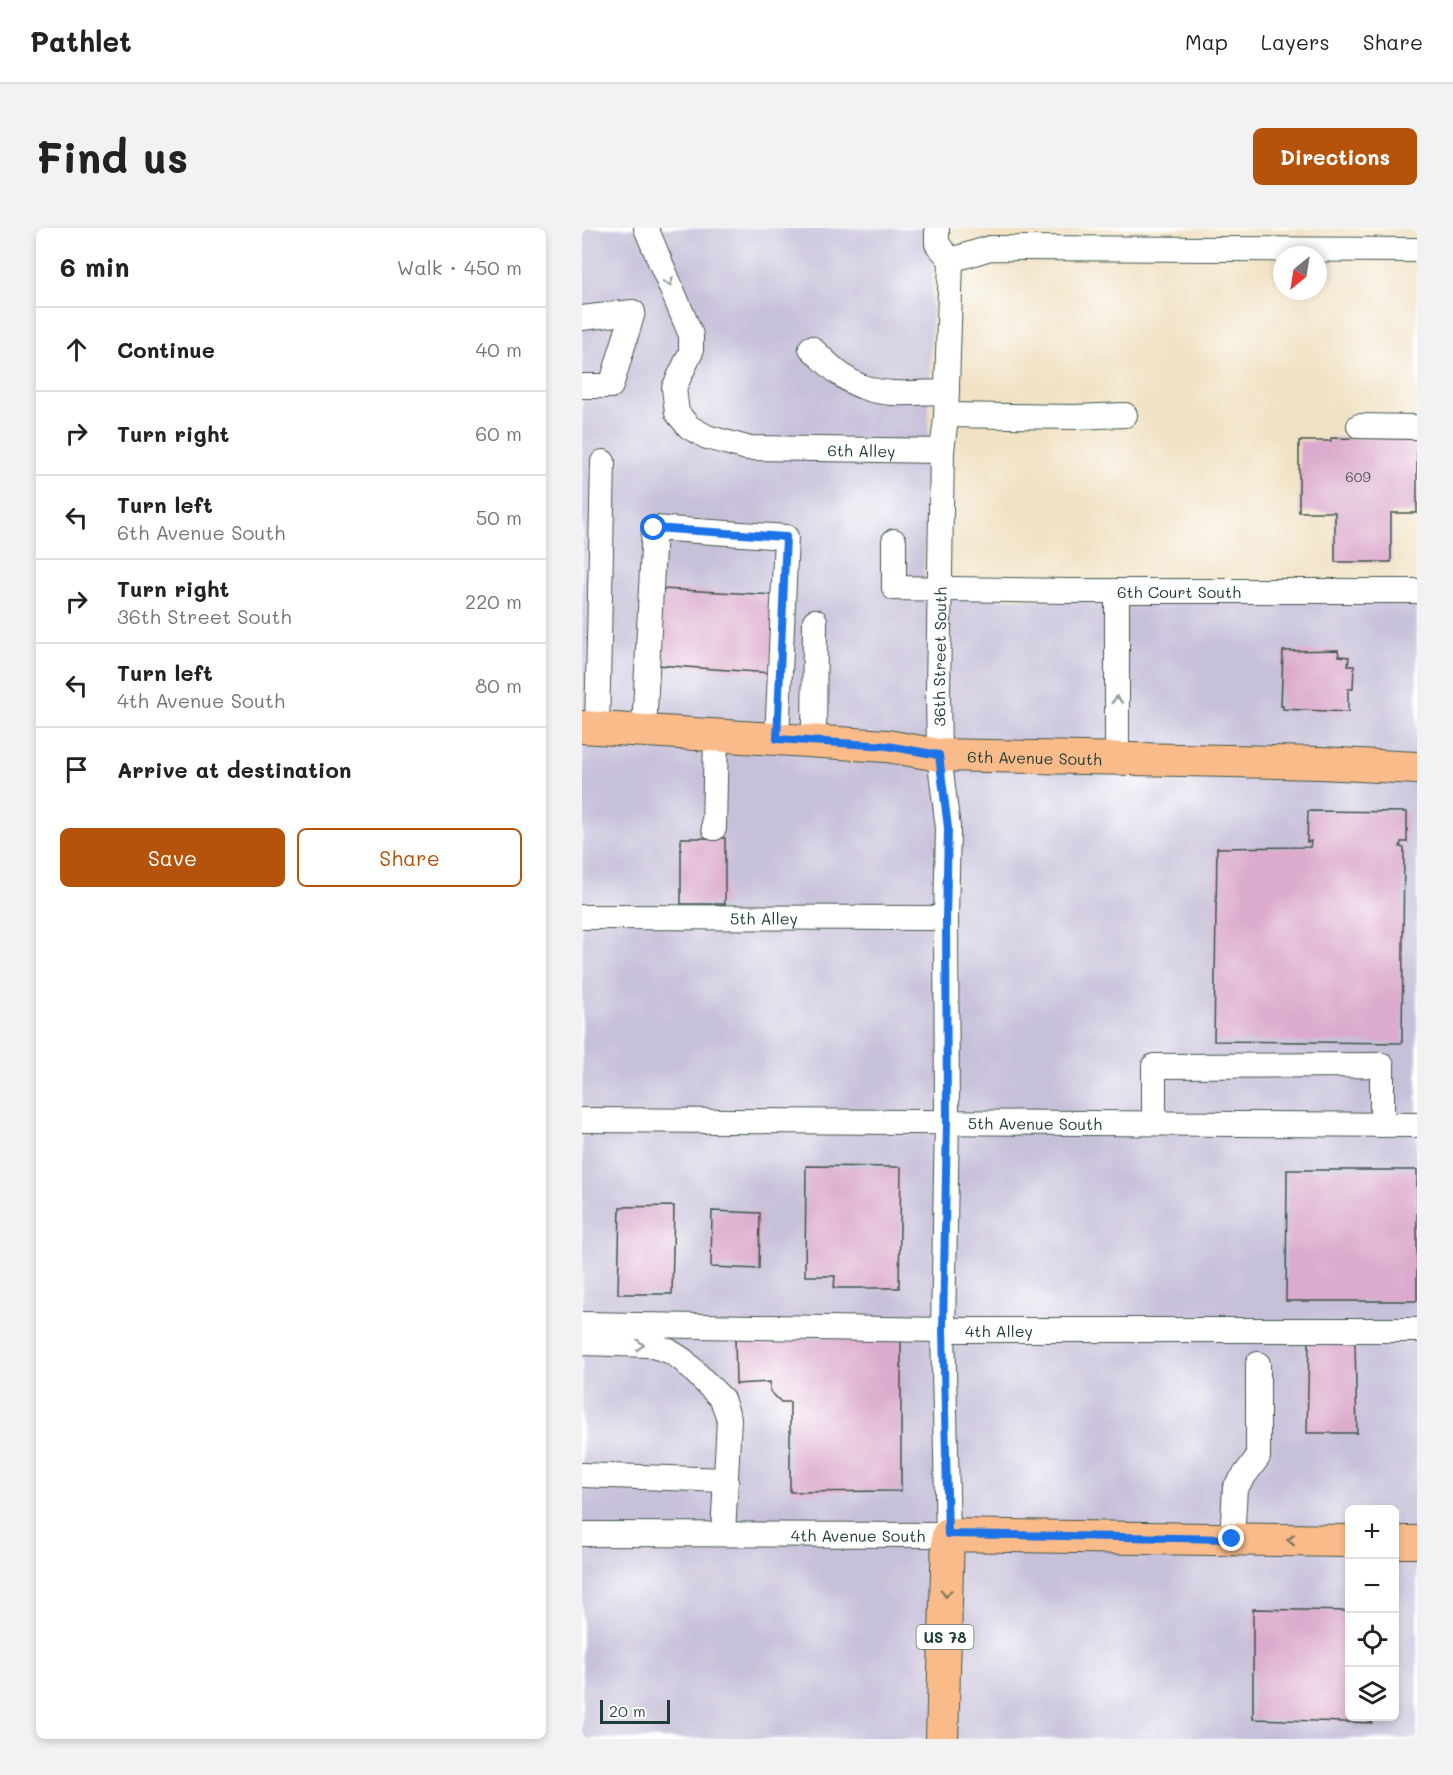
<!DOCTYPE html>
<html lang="en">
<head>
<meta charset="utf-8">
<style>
  body { margin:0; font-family:Mali,sans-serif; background:#f2f2f2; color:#222 }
  .controls { position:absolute; right:18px; bottom:18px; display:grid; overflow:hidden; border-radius:9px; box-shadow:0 3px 9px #0003 }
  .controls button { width:54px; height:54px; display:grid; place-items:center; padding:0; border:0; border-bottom:2px solid #e0e0e0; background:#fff; color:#222; font:30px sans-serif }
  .compass { position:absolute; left:691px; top:18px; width:54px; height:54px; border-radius:50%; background:#fff; box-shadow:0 3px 9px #0003; rotate:210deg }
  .scale { position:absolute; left:18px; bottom:15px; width:70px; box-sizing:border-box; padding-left:6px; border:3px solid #1f3d34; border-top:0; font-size:16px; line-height:21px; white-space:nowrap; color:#1f3d34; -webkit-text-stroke:4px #fff; paint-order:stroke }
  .stop { position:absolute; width:18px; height:18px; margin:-14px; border:4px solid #1a73e8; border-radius:50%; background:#fff }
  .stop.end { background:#1a73e8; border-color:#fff; box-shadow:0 2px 6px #0008 }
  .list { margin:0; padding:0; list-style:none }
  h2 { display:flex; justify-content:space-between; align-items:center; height:78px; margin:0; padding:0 24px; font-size:26px }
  h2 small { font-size:20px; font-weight:400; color:#767676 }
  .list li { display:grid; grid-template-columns:39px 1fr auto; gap:18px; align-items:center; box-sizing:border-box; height:84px; padding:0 24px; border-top:2px solid #e0e0e0 }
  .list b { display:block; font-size:22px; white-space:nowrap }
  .list p { margin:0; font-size:20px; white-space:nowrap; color:#767676 }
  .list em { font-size:20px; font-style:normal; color:#767676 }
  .actions { display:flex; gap:12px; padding:18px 24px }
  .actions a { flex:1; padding:14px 0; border:2px solid #b45309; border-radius:9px; text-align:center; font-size:21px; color:#b45309 }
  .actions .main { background:#b45309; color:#fff }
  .icon { flex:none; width:33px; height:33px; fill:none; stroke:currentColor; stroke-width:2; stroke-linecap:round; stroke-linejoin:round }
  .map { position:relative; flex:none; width:835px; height:1511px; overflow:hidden; border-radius:9px }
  header { display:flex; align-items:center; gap:36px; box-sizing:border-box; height:84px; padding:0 30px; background:#fff; border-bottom:2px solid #e0e0e0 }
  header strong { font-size:28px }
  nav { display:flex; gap:33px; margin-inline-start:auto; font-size:21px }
  .intro { display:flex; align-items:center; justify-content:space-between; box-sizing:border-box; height:144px; padding:0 36px }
  h1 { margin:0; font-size:42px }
  .button { padding:15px 27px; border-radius:9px; background:#b45309; color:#fff; font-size:21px; font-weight:700 }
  main { display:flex; gap:36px; padding:0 36px }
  aside { flex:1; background:#fff; border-radius:9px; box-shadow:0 3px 9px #0003 }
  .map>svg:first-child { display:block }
  .industrial { fill:#c7c0d9; fill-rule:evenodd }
  .building { fill:#dbaacc }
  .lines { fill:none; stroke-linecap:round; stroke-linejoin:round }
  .minor-casing { stroke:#3e564a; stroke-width:26 }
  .major-casing { stroke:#3e564a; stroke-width:34 }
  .minor { stroke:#fff; stroke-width:24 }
  .major { stroke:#fabb8b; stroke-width:32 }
  .oneway { stroke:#8f9e9a }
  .oneway2 { stroke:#82765b }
  .route { stroke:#1a73e8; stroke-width:8 }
  .labels { text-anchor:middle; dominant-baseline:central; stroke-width:6; stroke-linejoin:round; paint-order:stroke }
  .number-label { font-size:14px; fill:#4e585a }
  .shield { fill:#fff; stroke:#627771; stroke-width:1.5 }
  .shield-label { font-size:15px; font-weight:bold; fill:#1f3d34 }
  .street-label { font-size:16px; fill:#1f3d34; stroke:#fff }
</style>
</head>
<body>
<header>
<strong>Pathlet</strong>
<nav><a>Map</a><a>Layers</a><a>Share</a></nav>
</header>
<div class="intro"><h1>Find us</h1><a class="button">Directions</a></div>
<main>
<aside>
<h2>6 min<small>Walk · 450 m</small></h2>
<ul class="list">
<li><svg class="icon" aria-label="ahead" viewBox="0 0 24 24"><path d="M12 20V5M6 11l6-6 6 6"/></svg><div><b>Continue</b></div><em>40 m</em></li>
<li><svg class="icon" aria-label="right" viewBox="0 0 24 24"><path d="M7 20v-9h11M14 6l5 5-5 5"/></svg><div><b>Turn right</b></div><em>60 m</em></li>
<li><svg class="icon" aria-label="left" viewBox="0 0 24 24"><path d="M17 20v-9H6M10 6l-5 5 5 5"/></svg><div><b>Turn left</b><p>6th Avenue South</p></div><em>50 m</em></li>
<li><svg class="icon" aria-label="right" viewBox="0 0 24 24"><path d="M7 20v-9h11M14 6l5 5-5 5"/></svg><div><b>Turn right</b><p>36th Street South</p></div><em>220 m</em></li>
<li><svg class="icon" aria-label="left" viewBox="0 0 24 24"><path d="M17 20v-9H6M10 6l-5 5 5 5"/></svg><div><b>Turn left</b><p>4th Avenue South</p></div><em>80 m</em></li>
<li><svg class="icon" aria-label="arrive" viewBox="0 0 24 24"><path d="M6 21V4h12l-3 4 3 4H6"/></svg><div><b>Arrive at destination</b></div></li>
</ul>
<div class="actions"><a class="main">Save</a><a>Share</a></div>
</aside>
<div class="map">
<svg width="835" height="1511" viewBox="0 0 835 1511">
  <rect width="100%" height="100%" fill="#fff"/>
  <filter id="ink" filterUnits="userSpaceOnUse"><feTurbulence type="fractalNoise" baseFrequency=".0167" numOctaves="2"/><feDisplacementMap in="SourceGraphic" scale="12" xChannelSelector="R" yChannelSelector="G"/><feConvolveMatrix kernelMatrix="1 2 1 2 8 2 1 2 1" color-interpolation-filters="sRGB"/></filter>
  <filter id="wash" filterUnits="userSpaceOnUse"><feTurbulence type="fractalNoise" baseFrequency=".008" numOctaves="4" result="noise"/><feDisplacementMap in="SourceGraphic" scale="24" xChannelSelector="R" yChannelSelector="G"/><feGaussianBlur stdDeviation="1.35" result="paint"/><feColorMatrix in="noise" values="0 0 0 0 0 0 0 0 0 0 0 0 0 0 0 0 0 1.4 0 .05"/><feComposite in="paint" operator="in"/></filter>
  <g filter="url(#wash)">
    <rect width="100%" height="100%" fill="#f1e2c5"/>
    <!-- industrial -->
    <path class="industrial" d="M0,0H352L342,370L835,373V1511H0ZM768,1282H812V1488H768Z"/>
    <g id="blocks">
      <!-- building -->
      <g class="building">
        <polygon points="749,210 835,211 835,285 809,285 809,334 753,334 753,284 717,284 717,213 749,213"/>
        <polygon points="80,361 193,367 189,445 76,437"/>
        <polygon points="756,422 757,428 767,429 766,438 772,438 771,461 766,461 766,484 701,481 701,478 699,478 701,423"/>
        <polygon points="726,583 825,584 825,614 819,614 818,619 822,620 820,815 632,813 635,620 728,619 729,613 725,614"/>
        <rect x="99" y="610" width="44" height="66"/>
        <polygon points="224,938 319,939 317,1060 252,1060 253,1048 223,1048"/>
        <polygon points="705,942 835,942 835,1073 704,1073"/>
        <polygon points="92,978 90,1066 36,1066 38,979"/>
        <polygon points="130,983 178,985 177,1041 129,1039"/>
        <polygon points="153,1109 319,1111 319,1263 208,1264 208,1174 199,1174 188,1163 188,1154 154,1156"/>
        <polygon points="727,1113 773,1115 775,1205 725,1205"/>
        <polygon points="671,1381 768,1383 768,1488 790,1488 790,1495 671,1491"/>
      </g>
    </g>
  </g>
  <g filter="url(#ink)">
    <use href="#blocks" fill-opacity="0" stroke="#3e564a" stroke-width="1.5"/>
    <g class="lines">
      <!-- minor casing -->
      <g class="minor-casing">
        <g id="minor">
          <path id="s1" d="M64,0L109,107V124L92,160L95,185L107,199L125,209L165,220L360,223"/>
          <polyline points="369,32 408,20 835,22"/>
          <polyline points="0,90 51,84 29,158 0,158"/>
          <path d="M229,120C244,134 261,152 281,159C306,169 338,164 365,164"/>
          <polyline points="364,187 492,189 543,187"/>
          <polyline points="777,198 835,199"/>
          <path id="s2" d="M312,313V360L485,363H835"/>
          <polyline points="15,500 21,234"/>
          <polyline points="62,503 72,300 204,309 195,511"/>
          <polyline points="232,514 233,393"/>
          <polyline points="535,531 535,363"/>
          <polyline points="132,600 134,507"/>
          <path id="s3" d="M0,689L364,690"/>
          <path id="s4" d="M0,892L835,897"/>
          <polyline points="572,895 572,838 800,837 800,897"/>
          <path id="s5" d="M0,1096L361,1102H835"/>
          <polyline points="0,1115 68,1117 87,1123 101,1132 140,1171 147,1191 141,1306"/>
          <polyline points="0,1247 144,1252"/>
          <path id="s6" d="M0,1306L366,1307L361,1102L365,893L364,690L366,600L357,527L356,462L360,223L364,190L369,32L355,16V0"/>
          <polyline points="650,1311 653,1260 676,1229 676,1136"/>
        </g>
      </g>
      <!-- major casing -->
      <g class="major-casing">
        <g id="major">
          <path id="s7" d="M0,499L305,518L357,527L739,535L835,540"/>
          <polyline points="812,1314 835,1314"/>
          <polyline points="360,1511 366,1307 768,1313"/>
        </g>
      </g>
      <!-- minor -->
      <use href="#minor" class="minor"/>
      <!-- major -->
      <use href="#major" class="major"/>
    </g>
    <!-- one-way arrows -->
    <defs><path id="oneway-chevron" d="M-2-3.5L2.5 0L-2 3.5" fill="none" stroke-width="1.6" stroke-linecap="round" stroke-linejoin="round" transform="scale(1.5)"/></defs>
    <g class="oneway">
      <use href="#oneway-chevron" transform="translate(87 54) rotate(67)"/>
      <use href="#oneway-chevron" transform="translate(535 472) rotate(-90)"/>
      <use href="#oneway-chevron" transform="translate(58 1117) rotate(2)"/>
    </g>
    <g class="oneway2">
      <use href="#oneway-chevron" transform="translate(709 1312) rotate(-179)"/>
      <use href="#oneway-chevron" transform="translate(364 1365) rotate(92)"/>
    </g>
  </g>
  <g class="lines" filter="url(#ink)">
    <!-- route -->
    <polyline class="route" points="72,300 204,309 195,511 305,518 357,527 366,600 364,690 365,893 361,1102 366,1306 650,1311"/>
  </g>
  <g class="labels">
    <!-- number labels -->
    <g class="number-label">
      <text x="776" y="248">609</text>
    </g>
    <!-- shield labels -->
    <rect class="shield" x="334.5" y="1397" width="57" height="24" rx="4.5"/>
    <g class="shield-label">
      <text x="363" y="1409">US 78</text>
    </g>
    <!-- street labels -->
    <g class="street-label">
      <text stroke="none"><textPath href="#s1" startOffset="393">6th Alley</textPath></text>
      <text stroke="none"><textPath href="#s2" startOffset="332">6th Court South</textPath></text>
      <text stroke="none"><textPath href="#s6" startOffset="1245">36th Street South</textPath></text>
      <text stroke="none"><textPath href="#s7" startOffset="454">6th Avenue South</textPath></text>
      <text stroke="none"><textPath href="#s3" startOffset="182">5th Alley</textPath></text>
      <text stroke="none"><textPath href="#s4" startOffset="453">5th Avenue South</textPath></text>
      <text stroke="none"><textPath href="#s5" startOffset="417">4th Alley</textPath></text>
      <text stroke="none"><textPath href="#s6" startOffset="276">4th Avenue South</textPath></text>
    </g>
  </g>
</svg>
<div class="controls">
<button>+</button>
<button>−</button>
<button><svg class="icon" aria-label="locate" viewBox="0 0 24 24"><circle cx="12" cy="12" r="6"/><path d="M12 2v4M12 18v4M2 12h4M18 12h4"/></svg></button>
<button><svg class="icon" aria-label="layers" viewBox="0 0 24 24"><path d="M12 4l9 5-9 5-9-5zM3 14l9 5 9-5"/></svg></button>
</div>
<svg class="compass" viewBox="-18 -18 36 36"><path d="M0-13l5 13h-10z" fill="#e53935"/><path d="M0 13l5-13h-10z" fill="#767676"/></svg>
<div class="scale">20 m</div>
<div class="stop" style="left:72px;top:300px"></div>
<div class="stop end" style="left:650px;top:1311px"></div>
</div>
</main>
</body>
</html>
